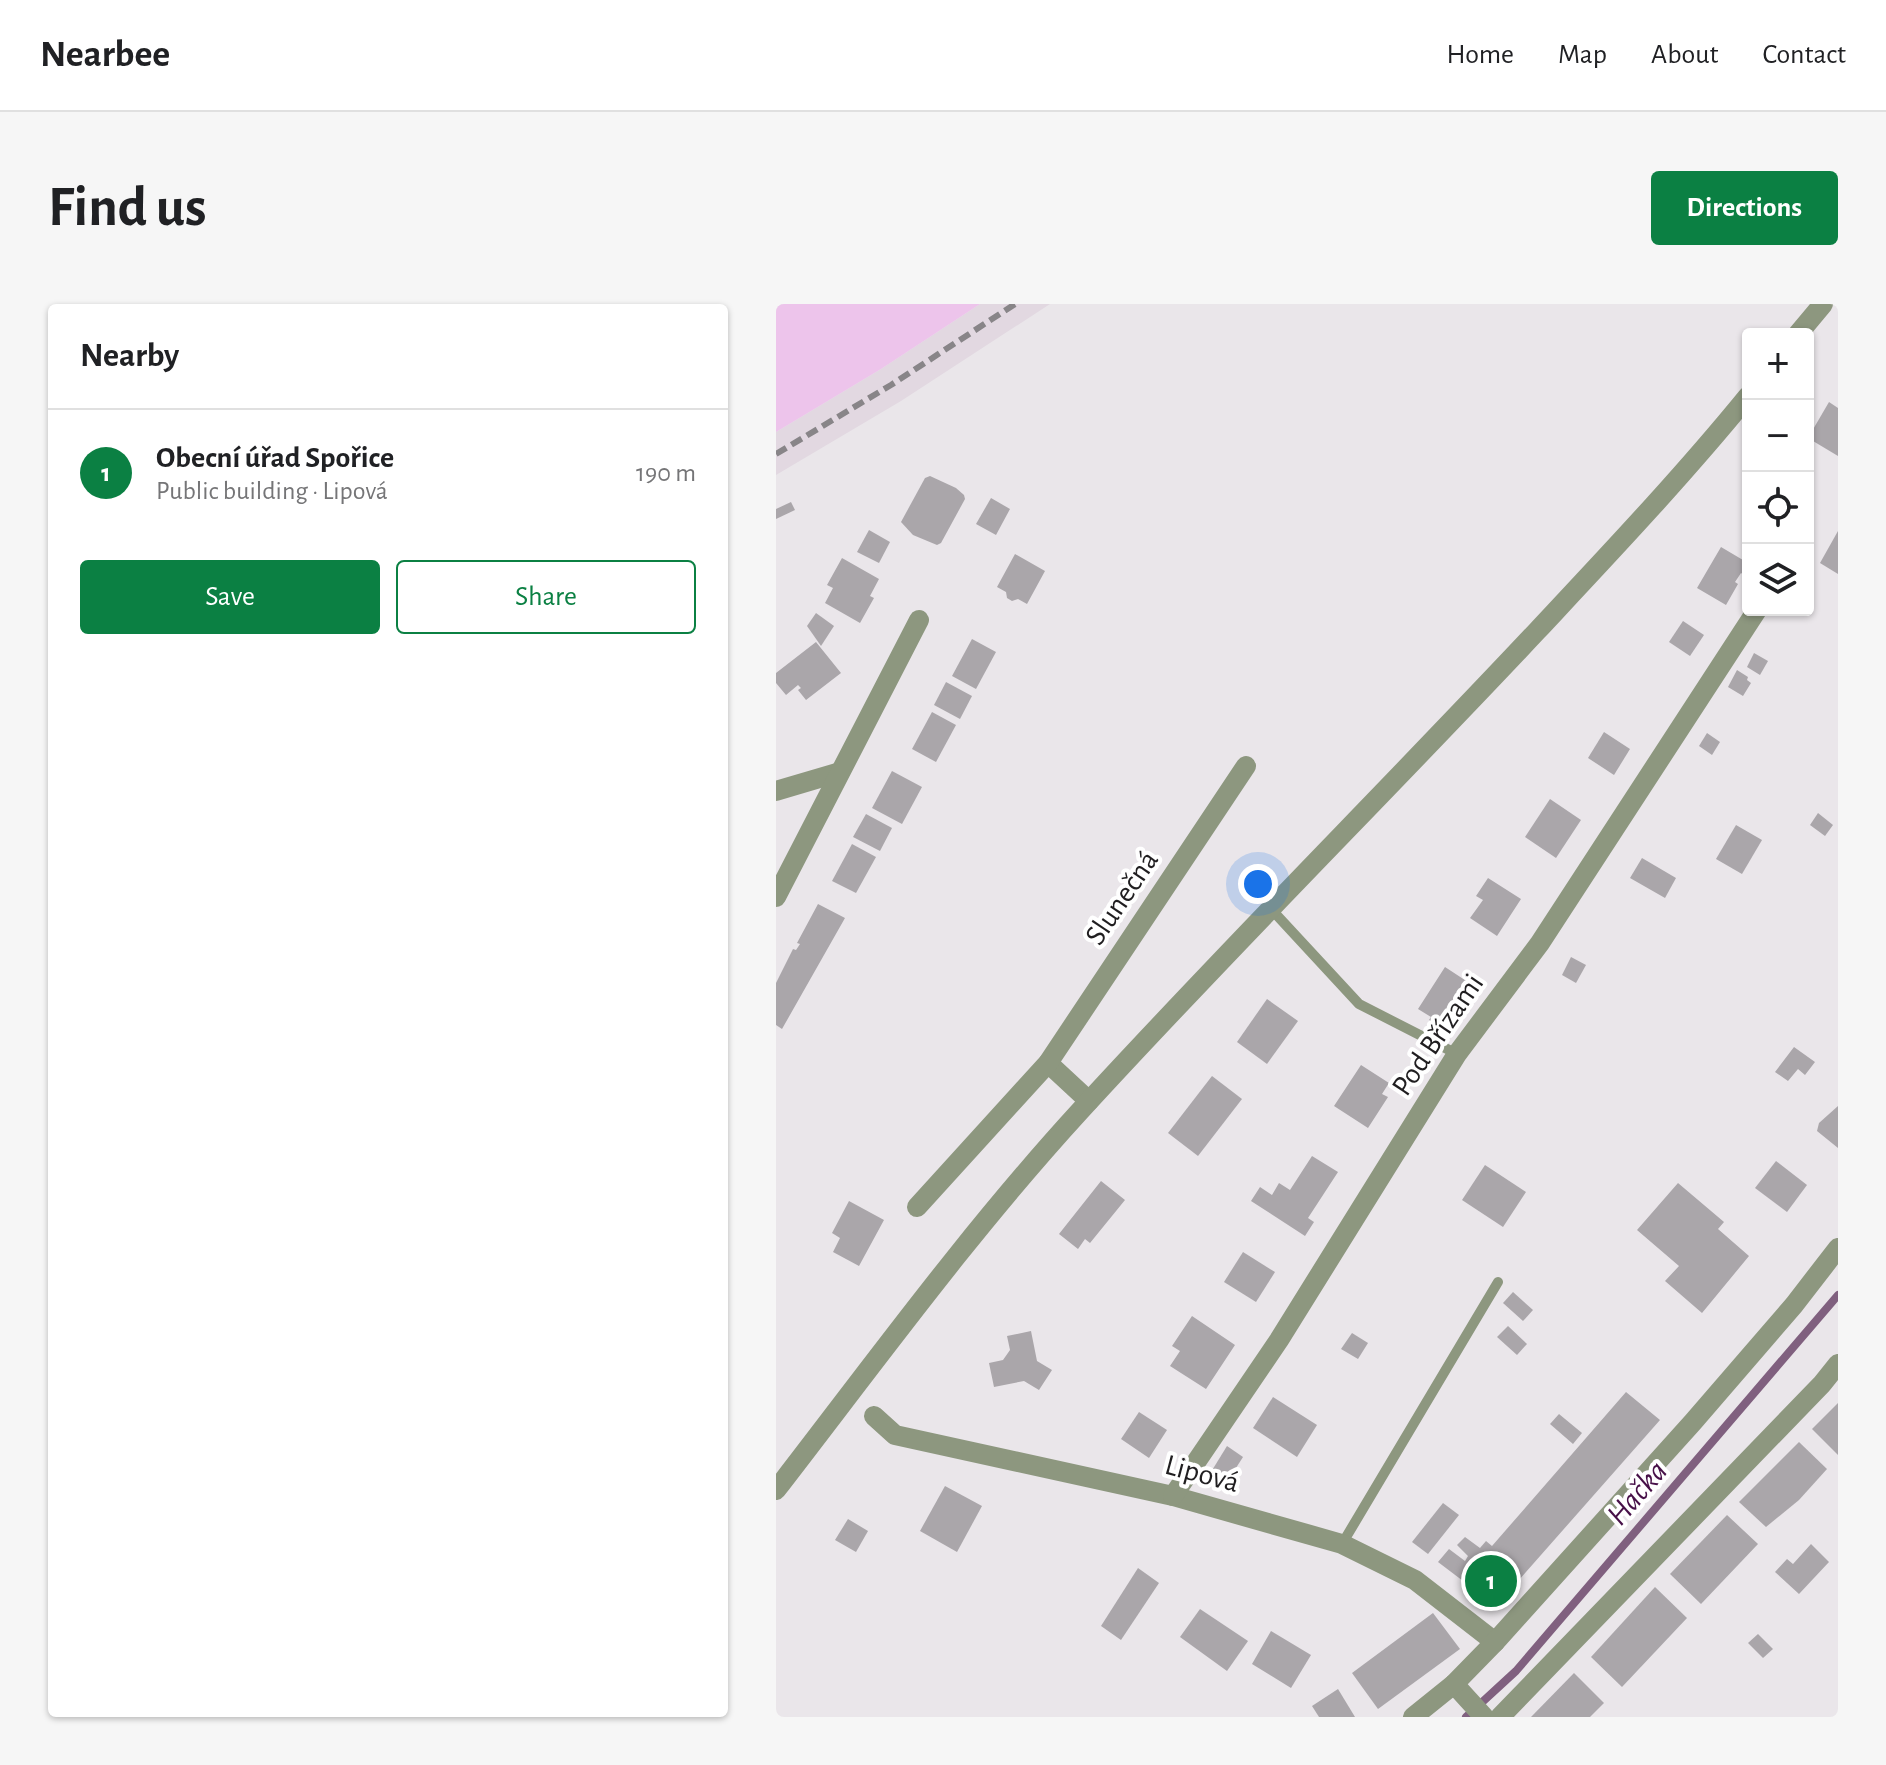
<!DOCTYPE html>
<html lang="en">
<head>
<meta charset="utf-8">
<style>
  body { margin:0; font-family:"Alegreya Sans",sans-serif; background:#f6f6f6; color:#202124 }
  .controls { position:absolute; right:24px; top:24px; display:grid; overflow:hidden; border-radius:8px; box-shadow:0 2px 6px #0004 }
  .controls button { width:72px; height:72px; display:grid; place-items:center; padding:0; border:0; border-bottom:2px solid #e0e0e0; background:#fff; color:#202124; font:40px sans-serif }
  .you { position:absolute; left:482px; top:580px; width:28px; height:28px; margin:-20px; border:6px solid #fff; border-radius:50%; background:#1a73e8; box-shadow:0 0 0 12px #1a73e833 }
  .badge { display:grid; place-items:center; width:52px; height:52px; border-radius:50%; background:#0b8043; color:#fff; font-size:26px; font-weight:700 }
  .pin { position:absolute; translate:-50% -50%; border:4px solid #fff; box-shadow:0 2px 8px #0006 }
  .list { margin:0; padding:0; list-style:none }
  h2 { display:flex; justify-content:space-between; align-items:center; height:104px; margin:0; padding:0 32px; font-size:34px }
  h2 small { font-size:26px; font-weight:400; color:#757577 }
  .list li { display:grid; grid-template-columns:52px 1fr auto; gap:24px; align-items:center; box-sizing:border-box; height:128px; padding:0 32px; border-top:2px solid #e0e0e0 }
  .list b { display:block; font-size:30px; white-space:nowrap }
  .list p { margin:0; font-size:26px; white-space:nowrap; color:#757577 }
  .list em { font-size:26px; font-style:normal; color:#757577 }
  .actions { display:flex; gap:16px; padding:24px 32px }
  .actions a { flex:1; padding:18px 0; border:2px solid #0b8043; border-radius:8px; text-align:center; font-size:28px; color:#0b8043 }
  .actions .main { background:#0b8043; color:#fff }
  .icon { flex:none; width:44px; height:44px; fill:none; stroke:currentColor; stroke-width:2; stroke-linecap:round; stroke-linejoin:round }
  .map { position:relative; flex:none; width:1062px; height:1413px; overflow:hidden; border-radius:8px }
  header { display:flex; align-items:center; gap:48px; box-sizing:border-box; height:112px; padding:0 40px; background:#fff; border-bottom:2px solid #e0e0e0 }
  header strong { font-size:38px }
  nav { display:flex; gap:44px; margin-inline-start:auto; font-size:28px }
  .intro { display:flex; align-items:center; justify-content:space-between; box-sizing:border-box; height:192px; padding:0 48px }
  h1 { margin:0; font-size:56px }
  .button { padding:20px 36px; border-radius:8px; background:#0b8043; color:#fff; font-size:28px; font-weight:700 }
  main { display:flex; gap:48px; padding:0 48px }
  aside { flex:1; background:#fff; border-radius:8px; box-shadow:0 2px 6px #0004 }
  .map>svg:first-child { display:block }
  .built { fill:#e2d8e1 }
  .green { fill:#edc4eb }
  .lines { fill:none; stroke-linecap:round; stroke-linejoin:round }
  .stream { stroke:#80607f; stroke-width:8 }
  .building { fill:#aaa6aa }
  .service { stroke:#8d977f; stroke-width:10 }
  .minor { stroke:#8d977f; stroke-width:20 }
  .tertiary { stroke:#8d977f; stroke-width:20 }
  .rail { stroke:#888588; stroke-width:6; stroke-dasharray:12 6; stroke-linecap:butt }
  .labels { text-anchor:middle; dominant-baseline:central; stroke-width:8; stroke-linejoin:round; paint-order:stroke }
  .street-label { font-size:30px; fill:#201e20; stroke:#fff }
  .water-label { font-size:32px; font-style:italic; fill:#471048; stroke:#fff }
</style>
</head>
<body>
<header>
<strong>Nearbee</strong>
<nav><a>Home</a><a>Map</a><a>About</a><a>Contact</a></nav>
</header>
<div class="intro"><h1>Find us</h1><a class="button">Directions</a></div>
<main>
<aside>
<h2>Nearby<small></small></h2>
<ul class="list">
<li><span class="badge">1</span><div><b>Obecní úřad Spořice</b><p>Public building · Lipová</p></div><em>190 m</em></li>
</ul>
<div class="actions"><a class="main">Save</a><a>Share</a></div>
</aside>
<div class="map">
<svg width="1062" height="1413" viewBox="0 0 1062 1413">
  <rect width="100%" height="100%" fill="#eae6ea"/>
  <!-- built -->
  <polygon class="built" points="204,0 274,0 125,97 0,171 0,128 105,65"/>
  <!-- green -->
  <polygon class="green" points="0,0 204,0 105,65 0,128"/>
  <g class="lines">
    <!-- stream -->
    <polyline class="stream" points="690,1413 740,1367 1062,991"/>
  </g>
  <!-- building -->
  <g class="building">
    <polygon points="1053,98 1062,104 1062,152 1032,134"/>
    <polygon points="154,172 180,184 188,191 189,195 165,239 161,241 137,231 125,218 149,174"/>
    <polygon points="215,194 234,205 220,231 200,220"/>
    <polygon points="15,198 19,206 0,215 0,205"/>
    <polygon points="93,226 114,238 103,259 81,248"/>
    <polygon points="1062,227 1062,270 1044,259"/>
    <polygon points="945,243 972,259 968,271 965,269 959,278 962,280 950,301 921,284"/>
    <polygon points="239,250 269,267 251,300 242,295 236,297 231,294 230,288 221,283"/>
    <polygon points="66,254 103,275 94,292 98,294 84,319 49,299 57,284 51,281"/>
    <polygon points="40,309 58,322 45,342 31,322"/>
    <polygon points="907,317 928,331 914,352 893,338"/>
    <polygon points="196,335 220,348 200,385 176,372"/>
    <polygon points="40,338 65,369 30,396 22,386 25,384 22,381 10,391 0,379 0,369"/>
    <polygon points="978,349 992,357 984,371 971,363"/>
    <polygon points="961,366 972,373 971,376 975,379 967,392 952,383"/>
    <polygon points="170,378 196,392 184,415 158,401"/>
    <polygon points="156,408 180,421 160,458 136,445"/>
    <polygon points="828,428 854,445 838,471 812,454"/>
    <polygon points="931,429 944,438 936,451 923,442"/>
    <polygon points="116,467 146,483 126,520 96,504"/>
    <polygon points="774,495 805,516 780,554 749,533"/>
    <polygon points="1042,509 1057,521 1049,532 1034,521"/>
    <polygon points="90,510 116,524 104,547 77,533"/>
    <polygon points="960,521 986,536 966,570 940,555"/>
    <polygon points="76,540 100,553 80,589 56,577"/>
    <polygon points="866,554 900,574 889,594 854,574"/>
    <polygon points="712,574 745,595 721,632 694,614 707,596 700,592"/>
    <polygon points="42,600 69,614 6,725 0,721 0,679 17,645 20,646 24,640 21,639"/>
    <polygon points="795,653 810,661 800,679 786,671"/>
    <polygon points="669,663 698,682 676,710 678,712 671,723 653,716 655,713 642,705"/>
    <polygon points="491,695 522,717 491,760 461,738"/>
    <polygon points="1018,743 1039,758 1029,771 1022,765 1012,777 999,768"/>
    <polygon points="585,761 613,779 606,790 612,793 592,824 558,802"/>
    <polygon points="436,772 466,795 422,852 392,829"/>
    <polygon points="1062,802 1062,844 1041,827 1043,819"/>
    <polygon points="536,852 562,868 532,914 538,918 529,932 475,897 484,883 496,891 503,879 514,886"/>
    <polygon points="1000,857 1031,881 1011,908 979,884"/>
    <polygon points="709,861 750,888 727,923 686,896"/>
    <polygon points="325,877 349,896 314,939 309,935 302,945 283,930"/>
    <polygon points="902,879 948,918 942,925 973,952 926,1009 889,977 903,962 861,926"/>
    <polygon points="73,897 108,916 83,962 57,948 64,934 56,929"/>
    <polygon points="467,948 499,968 480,998 448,978"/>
    <polygon points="737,988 757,1006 747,1017 727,999"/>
    <polygon points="416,1012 459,1041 430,1085 394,1062 404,1047 396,1042"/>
    <polygon points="732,1022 751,1040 741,1051 721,1033"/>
    <polygon points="255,1027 261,1057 276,1066 263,1086 248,1077 218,1083 213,1059 227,1056 234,1046 231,1032"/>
    <polygon points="576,1029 592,1039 582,1055 565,1045"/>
    <polygon points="850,1088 884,1116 720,1302 662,1258 673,1245 689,1257 692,1252 681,1241 689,1233 704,1244 710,1237 716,1242"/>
    <polygon points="497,1093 541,1121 521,1153 477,1124"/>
    <polygon points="1062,1099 1062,1151 1036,1125"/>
    <polygon points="363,1108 391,1126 373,1154 345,1135"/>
    <polygon points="783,1110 806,1129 797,1140 774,1120"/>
    <polygon points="1023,1138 1051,1165 1023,1196 990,1223 963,1198"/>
    <polygon points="451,1142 467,1153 451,1178 435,1168"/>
    <polygon points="169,1182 206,1202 181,1248 144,1227"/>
    <polygon points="667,1199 683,1211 652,1250 636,1238"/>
    <polygon points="951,1211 982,1240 925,1300 894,1270"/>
    <polygon points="72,1215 92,1227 80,1248 59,1236"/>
    <polygon points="1035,1240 1053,1258 1023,1290 999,1268 1011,1255 1017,1260"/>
    <polygon points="362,1264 383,1279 345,1336 325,1322"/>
    <polygon points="879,1283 911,1314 846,1383 815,1353"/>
    <polygon points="424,1305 472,1337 451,1367 404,1333"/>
    <polygon points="657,1309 684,1345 602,1405 576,1369"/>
    <polygon points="495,1327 535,1351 515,1384 476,1360"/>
    <polygon points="982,1330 997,1345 987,1354 972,1339"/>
    <polygon points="798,1369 828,1399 814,1413 755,1413"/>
    <polygon points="562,1385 579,1413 543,1413 536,1402"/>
  </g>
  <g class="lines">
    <!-- service -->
    <g class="service">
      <polyline points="495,605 583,700 681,750"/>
      <polyline points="566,1240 722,978"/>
    </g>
    <!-- minor -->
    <g class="minor">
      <polyline points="0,487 64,468"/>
      <polyline points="0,593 143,316"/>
      <polyline points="272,759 313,797"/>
      <polyline points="141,903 272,759 470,462"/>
      <polyline points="98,1112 119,1131 397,1192 566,1240 639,1276 719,1338"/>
      <polyline points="397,1192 503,1036 681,750 764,639 981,306"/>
      <polyline points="678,1380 708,1413"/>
      <polyline points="637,1413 678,1380 719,1338 917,1118 1018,1001 1062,944"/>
      <polyline points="724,1413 1046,1080 1062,1060"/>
    </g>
    <!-- tertiary -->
    <g class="tertiary">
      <polyline points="1022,30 1047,0"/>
      <path d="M0,1186C99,1058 194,927 304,807C453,644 610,488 761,327C833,250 905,174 972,92"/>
    </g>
    <!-- rail -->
    <polyline class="rail" points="0,150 115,81 239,0"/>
  </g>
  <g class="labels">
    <!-- street labels -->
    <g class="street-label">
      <text transform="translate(346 594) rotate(-56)">Slunečná</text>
      <text transform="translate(662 731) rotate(-56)">Pod Břízami</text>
      <text transform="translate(426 1170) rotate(15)">Lipová</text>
    </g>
    <!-- water labels -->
    <g class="water-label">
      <text transform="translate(861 1189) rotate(-49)">Hačka</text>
    </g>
  </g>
</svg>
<div class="controls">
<button>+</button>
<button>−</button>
<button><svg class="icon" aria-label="locate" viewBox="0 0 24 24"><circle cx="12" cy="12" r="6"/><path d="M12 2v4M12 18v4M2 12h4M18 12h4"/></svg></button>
<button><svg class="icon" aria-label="layers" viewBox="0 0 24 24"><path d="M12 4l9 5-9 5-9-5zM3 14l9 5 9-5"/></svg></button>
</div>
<div class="you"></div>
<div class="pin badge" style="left:715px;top:1277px">1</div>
</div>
</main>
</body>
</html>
